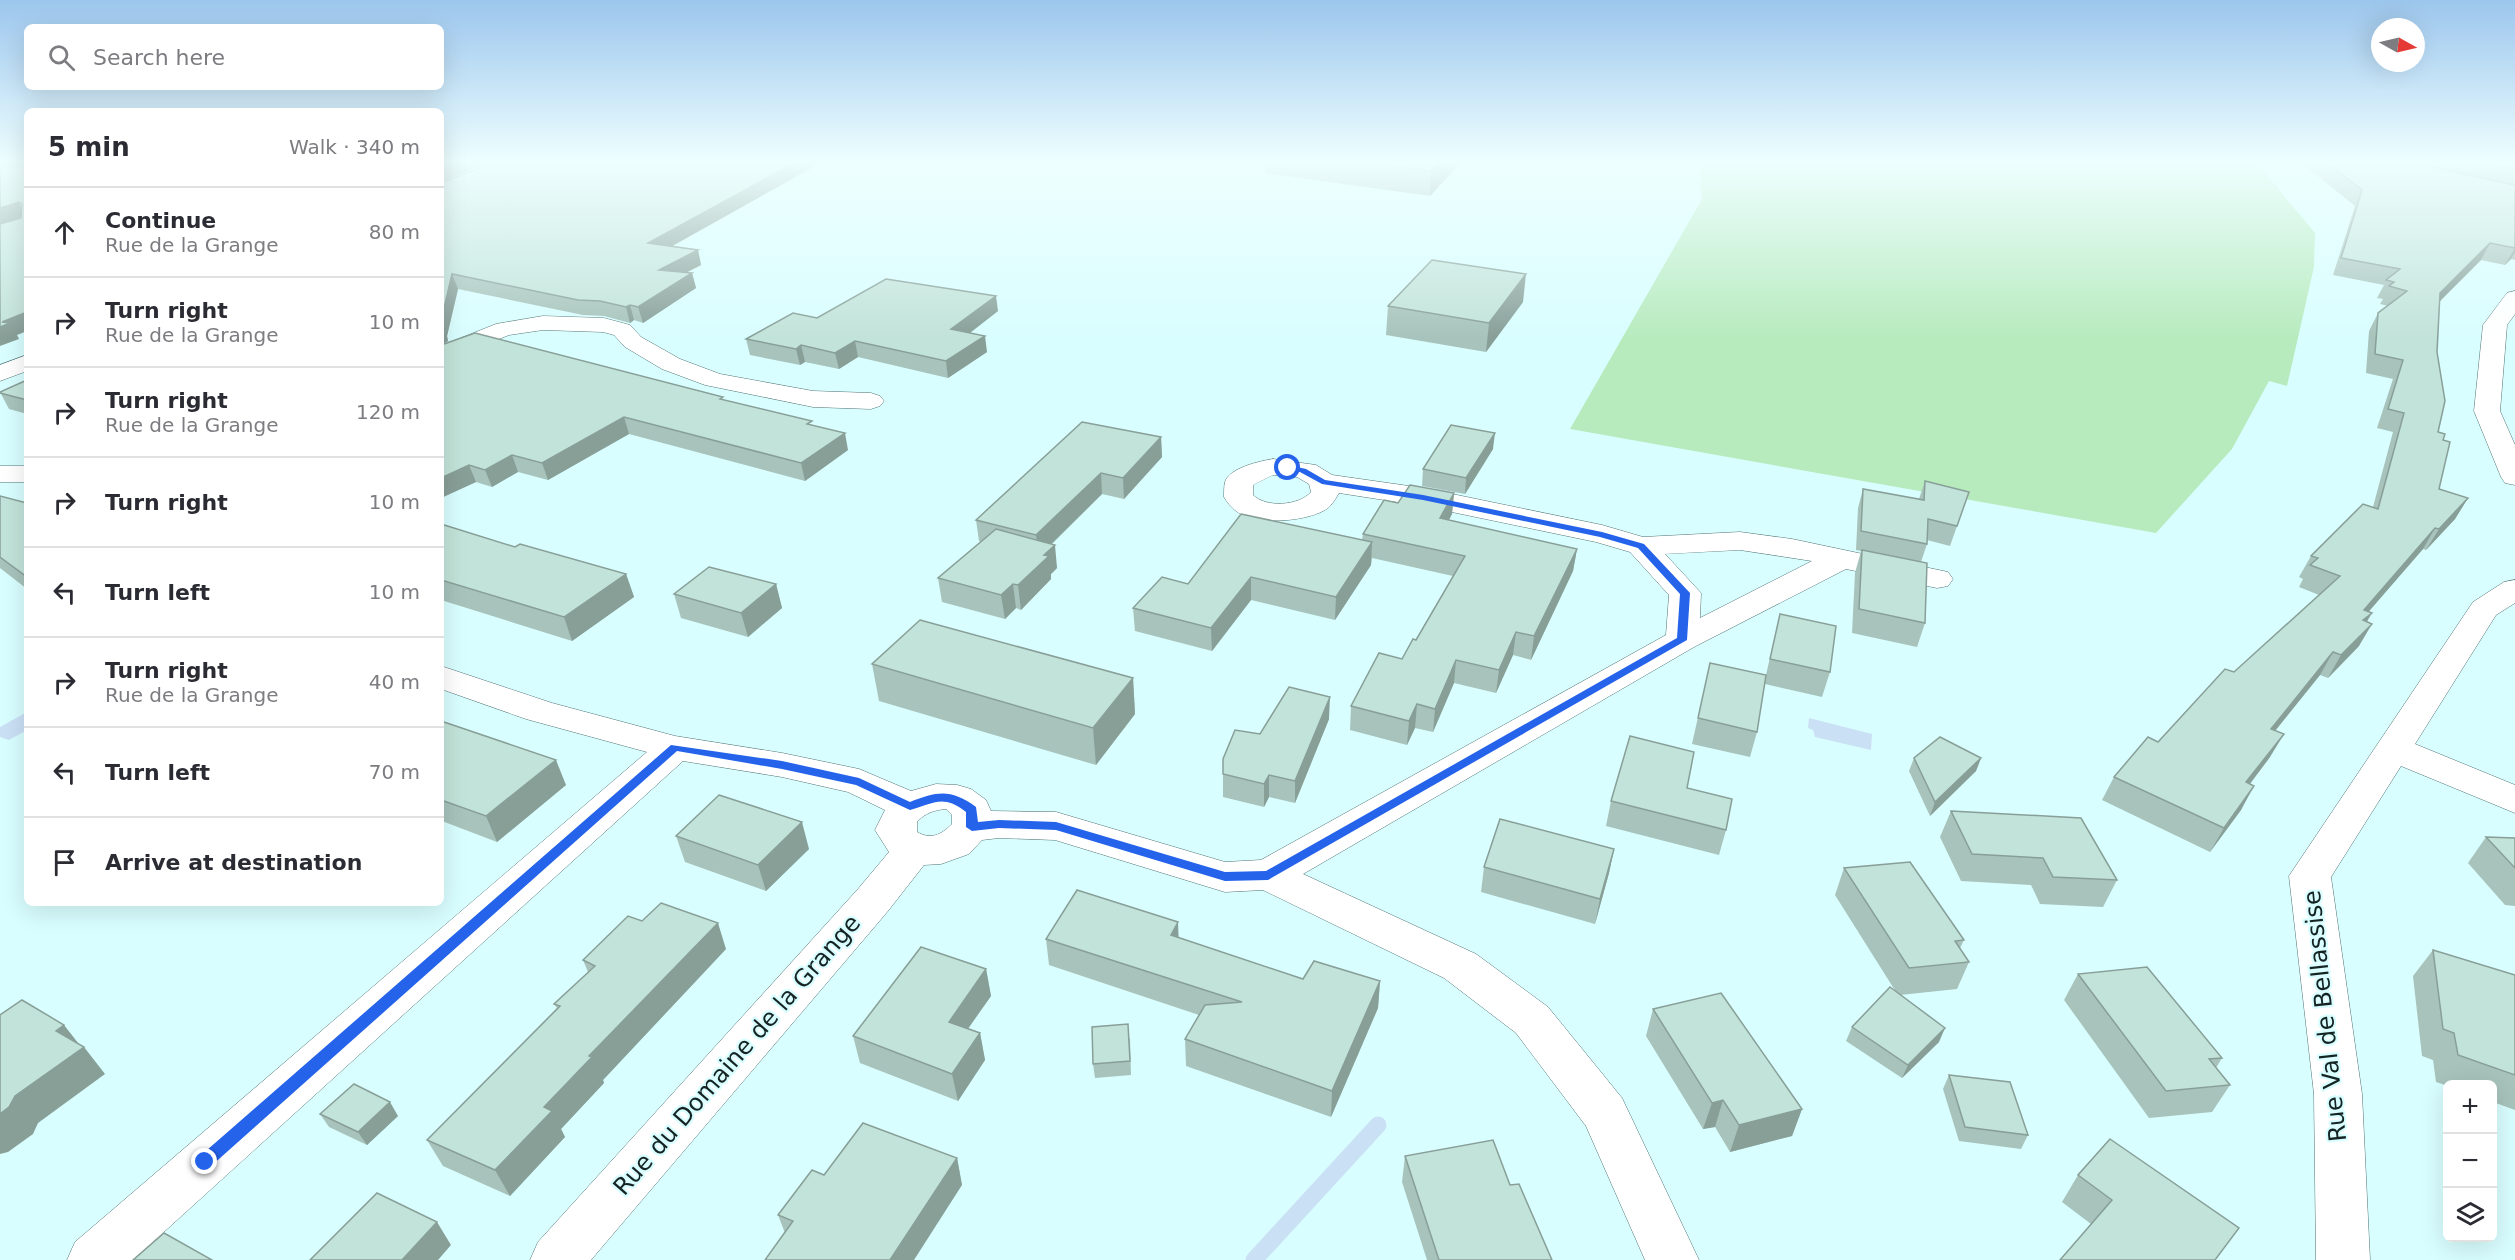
<!DOCTYPE html>
<html lang="en">
<head>
<meta charset="utf-8">
<style>
  body { margin:0; font-family:"DejaVu Sans",sans-serif; background:#f7f7f7; color:#2b2b33 }
  .controls { position:absolute; right:18px; bottom:18px; display:grid; overflow:hidden; border-radius:9px; box-shadow:0 6px 24px #0002 }
  .controls button { width:54px; height:54px; display:grid; place-items:center; padding:0; border:0; border-bottom:2px solid #e1e1e2; background:#fff; color:#2b2b33; font:30px sans-serif }
  .compass { position:absolute; left:2371px; top:18px; width:54px; height:54px; border-radius:50%; background:#fff; box-shadow:0 6px 24px #0002; rotate:98deg }
  .stop { position:absolute; width:18px; height:18px; margin:-14px; border:4px solid #2563eb; border-radius:50%; background:#fff }
  .stop.end { background:#2563eb; border-color:#fff; box-shadow:0 2px 6px #0008 }
  .list { margin:0; padding:0; list-style:none }
  h2 { display:flex; justify-content:space-between; align-items:center; height:78px; margin:0; padding:0 24px; font-size:26px }
  h2 small { font-size:20px; font-weight:400; color:#7c7c81 }
  .list li { display:grid; grid-template-columns:39px 1fr auto; gap:18px; align-items:center; box-sizing:border-box; height:90px; padding:0 24px; border-top:2px solid #e1e1e2 }
  .list b { display:block; font-size:22px; white-space:nowrap }
  .list p { margin:0; font-size:20px; white-space:nowrap; color:#7c7c81 }
  .list em { font-size:20px; font-style:normal; color:#7c7c81 }
  .icon { flex:none; width:33px; height:33px; fill:none; stroke:currentColor; stroke-width:2; stroke-linecap:round; stroke-linejoin:round }
  .map { position:relative; flex:none; width:2515px; height:1260px; overflow:hidden }
  .search { position:absolute; background:#fff; box-shadow:0 6px 24px #0002; left:24px; top:24px; width:420px; height:66px; display:flex; align-items:center; gap:15px; box-sizing:border-box; padding:0 21px; border-radius:9px; color:#7c7c81; font-size:22px }
  .panel { position:absolute; background:#fff; box-shadow:0 6px 24px #0002; left:24px; top:108px; width:420px; height:798px; border-radius:9px }
  .map>svg:first-child { display:block }
  .green { fill:#b7ebbe }
  .water { fill:#cae0f5 }
  .lines { fill:none; stroke-linecap:round; stroke-linejoin:round }
  .stream { stroke:#cae0f5; stroke-width:17 }
  .minor-casing { stroke:#527374; stroke-width:1 }
  .minor { fill:#fff; fill-rule:evenodd }
  .wall { fill:#a7c3bb }
  .shaded-wall { fill:#889f98 }
  .building { fill:#c2e3d9; stroke:#889f98; stroke-width:1.5 }
  .route { fill:#2563eb }
  .labels { text-anchor:middle; dominant-baseline:central; stroke-width:4.5; stroke-linejoin:round; paint-order:stroke }
  .near-street-label { font-size:24px; fill:#152323; stroke:#d9feff }
</style>
</head>
<body>
<div class="map">
<svg width="2515" height="1260" viewBox="0 0 2515 1260">
  <rect width="100%" height="100%" fill="#d9feff"/>
  <!-- green -->
  <polygon class="green" points="1699,161 2255,161 2315,233 2314,267 2287,386 2269,381 2232,449 2156,533 1570,429 1702,199"/>
  <!-- water -->
  <g class="water">
    <polygon points="27,712 27,730 9,740 0,737 0,727"/>
    <polygon points="1809,718 1872,734 1871,750 1815,737 1813,730 1808,728"/>
  </g>
  <g class="lines">
    <!-- stream -->
    <polyline class="stream" points="1254,1260 1378,1125"/>
    <!-- minor casing -->
    <g class="minor-casing">
      <g id="minor">
        <polygon points="2515,291 2515,314 2507,325 2500,411 2515,445 2515,485 2505,483 2501,477 2474,411 2483,325 2507,293"/>
        <polygon points="543,316 604,318 630,325 641,337 680,359 720,374 813,391 871,393 880,396 884,401 880,406 871,409 813,407 705,385 662,369 625,347 614,335 603,332 543,330 509,335 441,362 441,346 496,324"/>
        <polygon points="27,355 27,371 0,381 0,365"/>
        <path d="M1273,459L1316,465L1332,475L1423,488L1602,525L1643,537L1740,532L1792,539L1948,572L1953,579L1948,586L1937,588L1846,569L1694,647L1303,874L1476,954L1548,1007L1622,1098L1699,1260H1645L1586,1126L1516,1033L1444,978L1263,890L1225,892L1055,840L999,838L982,840L969,854L941,864L924,865L888,911L591,1260H530L538,1242L858,889L889,852L875,830L885,810L848,792L782,777L683,761L133,1260H67L75,1242L647,752L526,719L441,689V666L552,703L675,736L782,753L859,769L911,791L936,784L957,785L971,789L986,800L991,811L1056,812L1225,862L1261,860L1666,635L1669,595L1630,552L1596,542L1423,506L1339,493C1336,498 1332,505 1328,508C1309,522 1255,526 1236,511C1231,507 1227,502 1224,497C1224,492 1224,486 1225,482C1229,468 1260,461 1273,459ZM1273,475L1297,477L1309,484L1311,492C1299,506 1266,508 1253,495V485ZM1740,550L1812,561L1700,618L1701,593L1665,554ZM946,809L952,815V824C941,835 931,840 917,832V822C925,813 934,810 946,809Z"/>
        <rect x="0" y="466" width="27" height="16"/>
        <polygon points="2515,580 2515,603 2496,615 2415,744 2515,785 2515,813 2401,766 2331,877 2362,1094 2370,1260 2316,1260 2314,1094 2289,876 2473,602 2504,582"/>
      </g>
    </g>
    <!-- minor -->
    <use href="#minor" class="minor"/>
  </g>
  <!-- wall -->
  <g class="wall">
    <polygon points="497,161 824,161 671,247 698,250 701,265 686,273 692,273 696,288 643,323 634,320 630,323 604,316 583,315 458,289 447,336 448,341 441,345 441,183"/>
    <polygon points="1265,161 1462,161 1430,196 1265,173"/>
    <polygon points="2299,161 2515,161 2515,260 2511,259 2505,265 2481,260 2440,301 2437,352 2438,432 2443,440 2439,489 2468,498 2455,519 2426,550 2423,549 2369,611 2367,622 2359,646 2328,678 2320,675 2275,731 2270,757 2250,784 2241,810 2210,852 2102,800 2114,777 2158,742 2319,595 2299,587 2303,579 2299,577 2311,556 2373,507 2393,432 2377,428 2393,379 2366,373 2369,331 2378,313 2388,306 2380,304 2383,299 2377,298 2384,285 2333,275 2355,206"/>
    <polygon points="1523,302 1486,352 1386,335 1388,306"/>
    <polygon points="998,311 970,333 987,352 948,378 858,357 839,369 805,362 800,365 750,355 746,339 817,318"/>
    <polygon points="441,345 724,400 813,426 848,450 805,481 629,434 548,480 518,472 492,487 476,482 441,498"/>
    <polygon points="27,380 27,414 9,409 0,392"/>
    <polygon points="1161,437 1162,457 1124,499 1102,494 1052,544 1057,568 1051,574 1051,579 1021,610 1016,608 1005,619 942,602 938,578 981,542 979,541 976,520"/>
    <polygon points="1493,449 1465,494 1422,486 1423,469"/>
    <polygon points="1925,481 1969,492 1950,546 1927,540 1927,544 1921,562 1925,623 1917,647 1852,633 1855,573 1861,551 1856,550 1858,508 1863,489 1919,499"/>
    <polygon points="1454,493 1452,514 1449,520 1577,549 1573,571 1531,660 1513,655 1496,693 1454,683 1433,732 1415,728 1407,745 1350,730 1351,706 1402,659 1416,640 1453,576 1372,558 1371,565 1335,620 1251,600 1212,651 1135,631 1133,608 1188,584 1362,540 1363,534 1398,503"/>
    <polygon points="0,496 27,503 27,589 0,568"/>
    <polygon points="441,524 515,547 626,574 634,597 572,641 441,600"/>
    <polygon points="776,584 782,608 748,637 681,618 674,594"/>
    <polygon points="1780,614 1830,672 1822,697 1765,684 1757,732 1750,757 1692,744 1710,663 1766,675"/>
    <polygon points="872,664 1133,678 1135,714 1096,765 879,701"/>
    <polygon points="1329,719 1295,803 1269,797 1264,807 1223,797 1223,759 1260,734"/>
    <polygon points="441,721 566,785 497,842 442,821 441,819"/>
    <polygon points="1914,758 1981,758 1976,771 1930,816 1909,771"/>
    <polygon points="1687,788 1726,830 1719,855 1606,826 1611,801"/>
    <polygon points="1951,811 2117,880 2103,907 2040,904 2031,885 1961,881 1940,837"/>
    <polygon points="676,836 809,849 766,891 685,862"/>
    <polygon points="2486,837 2515,838 2515,906 2505,905 2468,863"/>
    <polygon points="1614,849 1609,873 1595,924 1481,892 1484,867"/>
    <polygon points="1844,868 1964,940 1960,948 1969,962 1957,989 1900,995 1939,1042 1902,1078 1846,1041 1852,1027 1896,992 1835,895"/>
    <polygon points="642,921 726,949 603,1080 604,1083 561,1129 565,1137 510,1196 443,1166 427,1140 557,1008 554,1004 588,972 583,960"/>
    <polygon points="1179,938 1303,979 1380,981 1378,1008 1331,1117 1186,1066 1185,1039 1199,1015 1049,965 1046,939"/>
    <polygon points="2433,950 2515,975 2515,1110 2493,1102 2493,1084 2448,1084 2448,1086 2436,1082 2433,1060 2422,1056 2413,976"/>
    <polygon points="986,969 991,996 968,1029 980,1033 985,1060 958,1101 860,1063 853,1036"/>
    <polygon points="2078,974 2222,1058 2216,1068 2230,1085 2212,1112 2149,1118 2064,1000"/>
    <polygon points="1653,1009 1802,1109 1792,1136 1730,1152 1715,1127 1703,1129 1646,1036"/>
    <polygon points="1130,1038 1131,1075 1095,1078 1093,1064"/>
    <polygon points="1949,1075 2028,1135 2021,1149 1959,1141 1943,1089"/>
    <polygon points="320,1114 398,1116 367,1145 329,1127"/>
    <polygon points="1405,1156 1510,1185 1552,1260 1427,1260 1402,1182"/>
    <polygon points="957,1158 962,1185 785,1233 778,1215 824,1175"/>
    <polygon points="2078,1175 2239,1228 2091,1224 2062,1202"/>
  </g>
  <!-- shaded-wall -->
  <g class="shaded-wall">
    <polygon points="455,161 490,161 441,182 441,167"/>
    <polygon points="798,161 824,161 652,257 648,243"/>
    <polygon points="1441,161 1462,161 1430,196 1431,171"/>
    <polygon points="19,202 26,216 0,224 0,208"/>
    <polygon points="2490,243 2481,260 2431,310 2440,293"/>
    <polygon points="2515,248 2515,252 2511,259 2505,265"/>
    <polygon points="698,250 701,265 663,284 659,270"/>
    <polygon points="692,273 696,288 643,323 638,307"/>
    <polygon points="452,274 458,289 447,336 448,341 441,345 441,321"/>
    <polygon points="1526,274 1523,302 1486,352 1489,323"/>
    <polygon points="996,296 998,311 954,345 951,329"/>
    <polygon points="630,305 634,320 630,323 626,307"/>
    <polygon points="27,312 27,331 17,335 19,339 0,346 0,327 2,322"/>
    <polygon points="985,336 987,352 948,378 946,361"/>
    <polygon points="855,341 858,357 839,369 835,353"/>
    <polygon points="801,345 805,362 800,365 796,349"/>
    <polygon points="624,417 629,434 548,480 542,463"/>
    <polygon points="845,433 848,450 805,481 801,463"/>
    <polygon points="1495,433 1493,449 1465,494 1466,478"/>
    <polygon points="1161,437 1162,457 1124,499 1123,478"/>
    <polygon points="512,455 518,472 492,487 485,470"/>
    <polygon points="469,465 476,482 441,498 441,478"/>
    <polygon points="1101,473 1102,494 1039,556 1036,535"/>
    <polygon points="1454,493 1452,514 1438,540 1440,518"/>
    <polygon points="2468,498 2455,519 2426,550 2439,529"/>
    <polygon points="2435,528 2423,549 2351,632 2364,610"/>
    <polygon points="1372,542 1371,565 1335,620 1336,597"/>
    <polygon points="1055,545 1057,568 1051,574 1051,579 1021,610 1018,585 1044,555"/>
    <polygon points="1577,549 1573,571 1531,660 1534,636"/>
    <polygon points="626,574 634,597 572,641 564,617"/>
    <polygon points="1251,577 1251,600 1212,651 1211,628"/>
    <polygon points="776,584 782,608 748,637 741,613"/>
    <polygon points="1013,584 1016,608 1005,619 1001,595"/>
    <polygon points="2372,613 2359,635 2363,620"/>
    <polygon points="2372,624 2359,646 2328,678 2341,655"/>
    <polygon points="1516,632 1513,655 1496,693 1499,670"/>
    <polygon points="2333,652 2320,675 2258,752 2271,729"/>
    <polygon points="1456,660 1454,683 1433,732 1435,709"/>
    <polygon points="1133,678 1135,714 1096,765 1093,728"/>
    <polygon points="1330,697 1329,719 1295,803 1295,781"/>
    <polygon points="1417,704 1415,728 1407,745 1409,721"/>
    <polygon points="2284,734 2270,757 2233,806 2246,782"/>
    <polygon points="1981,758 1976,771 1930,816 1935,802"/>
    <polygon points="556,760 566,785 497,842 486,816"/>
    <polygon points="1269,775 1269,797 1264,807 1264,784"/>
    <polygon points="2254,786 2241,810 2210,852 2224,828"/>
    <polygon points="802,822 809,849 766,891 758,865"/>
    <polygon points="1614,849 1609,873 1595,924 1600,899"/>
    <polygon points="1178,922 1179,948 1171,935"/>
    <polygon points="718,923 726,949 603,1080 604,1083 561,1129 565,1137 510,1196 495,1170 544,1107 589,1056"/>
    <polygon points="986,969 991,996 954,1048 949,1022"/>
    <polygon points="1380,981 1378,1008 1331,1117 1332,1091"/>
    <polygon points="64,1025 82,1048 84,1047 105,1074 38,1123 33,1134 8,1152 0,1154 0,1114 15,1096 56,1031"/>
    <polygon points="1945,1028 1939,1042 1902,1078 1908,1065"/>
    <polygon points="980,1033 985,1060 958,1101 952,1074"/>
    <polygon points="1723,1100 1715,1127 1703,1129 1712,1103"/>
    <polygon points="390,1102 398,1116 367,1145 358,1132"/>
    <polygon points="1802,1109 1792,1136 1730,1152 1739,1125"/>
    <polygon points="957,1158 962,1185 914,1260 890,1260"/>
    <polygon points="437,1222 451,1245 438,1260 402,1260"/>
  </g>
  <!-- building -->
  <g class="building">
    <polygon points="0,161 27,161 27,312 2,322 10,323 0,327 0,224 21,218 22,204 19,202 0,208"/>
    <polygon points="441,161 455,161 441,167"/>
    <polygon points="497,161 798,161 648,243 698,250 659,270 692,273 638,307 630,305 626,307 600,301 578,300 452,274 441,321 441,183"/>
    <polygon points="1354,161 1441,161 1431,171"/>
    <polygon points="2325,161 2404,161 2515,185 2515,248 2490,243 2440,293 2437,352 2445,401 2438,432 2445,434 2443,440 2450,442 2439,489 2468,498 2439,529 2435,528 2364,610 2372,613 2363,620 2372,624 2341,655 2333,652 2271,729 2284,734 2246,782 2254,786 2224,828 2114,777 2148,737 2158,742 2225,669 2234,672 2340,576 2310,565 2318,558 2311,556 2363,504 2378,509 2404,413 2388,409 2403,360 2375,354 2378,313 2407,291 2389,286 2394,282 2386,280 2400,269 2341,258 2362,190"/>
    <polygon points="2476,161 2515,161 2515,169"/>
    <polygon points="1432,260 1526,274 1489,323 1388,306"/>
    <polygon points="886,279 996,296 951,329 985,336 946,361 855,341 835,353 801,345 796,349 746,339 793,313 817,318"/>
    <polygon points="475,333 723,397 720,399 812,421 807,424 845,433 801,463 624,417 542,463 512,455 485,470 469,465 441,478 441,345"/>
    <polygon points="27,380 27,400 0,393 0,392"/>
    <polygon points="1082,422 1161,437 1123,478 1101,473 1036,535 976,520"/>
    <polygon points="1451,425 1495,433 1466,478 1423,469"/>
    <polygon points="1925,481 1969,492 1957,526 1928,519 1927,544 1861,531 1863,489 1924,500"/>
    <polygon points="1410,485 1454,493 1440,518 1577,549 1534,636 1516,632 1499,670 1456,660 1435,709 1417,704 1409,721 1351,706 1379,653 1402,659 1413,639 1416,640 1465,556 1363,534 1384,500 1398,503"/>
    <polygon points="0,496 27,503 27,577 0,557"/>
    <polygon points="1241,514 1372,542 1336,597 1251,577 1211,628 1133,608 1162,577 1188,584"/>
    <polygon points="441,524 515,547 520,544 626,574 564,617 441,580"/>
    <polygon points="996,529 1055,545 1044,555 1049,556 1018,585 1013,584 1001,595 938,578"/>
    <polygon points="1862,550 1927,563 1925,623 1859,609"/>
    <polygon points="709,567 776,584 741,613 674,594"/>
    <polygon points="1780,614 1836,626 1830,672 1770,659"/>
    <polygon points="920,620 1133,678 1093,728 872,664"/>
    <polygon points="1710,663 1766,675 1757,732 1698,718"/>
    <polygon points="1289,687 1330,697 1295,781 1269,775 1264,784 1223,774 1223,759 1235,730 1260,734"/>
    <polygon points="441,721 556,760 486,816 441,800"/>
    <polygon points="1630,736 1694,752 1687,788 1732,799 1726,830 1611,801"/>
    <polygon points="1940,737 1981,758 1935,802 1914,758"/>
    <polygon points="719,795 802,822 758,865 676,836"/>
    <polygon points="1951,811 2081,818 2117,880 2053,877 2043,858 1972,854"/>
    <polygon points="1500,819 1614,849 1600,899 1484,867"/>
    <polygon points="2486,837 2515,838 2515,868"/>
    <polygon points="1910,862 1964,940 1955,941 1969,962 1909,968 1844,868"/>
    <polygon points="1077,890 1178,922 1171,935 1303,979 1314,961 1380,981 1332,1091 1185,1039 1205,1005 1242,1002 1046,939"/>
    <polygon points="661,903 718,923 589,1056 592,1057 544,1107 552,1111 495,1170 427,1140 560,1006 554,1004 595,966 583,960 628,916 642,921"/>
    <polygon points="921,947 986,969 949,1022 980,1033 952,1074 853,1036"/>
    <polygon points="2433,950 2515,975 2515,1075 2458,1055 2454,1033 2443,1029"/>
    <polygon points="2147,967 2222,1058 2209,1059 2230,1085 2166,1091 2078,974"/>
    <polygon points="1890,987 1945,1028 1908,1065 1852,1027"/>
    <polygon points="1721,993 1802,1109 1739,1125 1723,1100 1712,1103 1653,1009"/>
    <polygon points="22,1000 64,1025 56,1031 84,1047 15,1096 9,1107 0,1114 0,1015"/>
    <polygon points="1128,1024 1130,1061 1093,1064 1092,1027"/>
    <polygon points="1949,1075 2010,1082 2028,1135 1965,1127"/>
    <polygon points="354,1084 390,1102 358,1132 320,1114"/>
    <polygon points="863,1123 957,1158 890,1260 765,1260 793,1221 778,1215 812,1170 824,1175"/>
    <polygon points="2110,1139 2239,1228 2215,1260 2060,1260 2112,1200 2078,1175"/>
    <polygon points="1493,1140 1510,1185 1519,1184 1552,1260 1439,1260 1405,1156"/>
    <polygon points="377,1193 437,1222 402,1260 310,1260"/>
    <polygon points="164,1233 212,1260 133,1260"/>
  </g>
  <!-- sky -->
  <linearGradient id="sky" x2="0" y2="1"><stop stop-color="#9cc6ed"/><stop offset="0.48" stop-color="#eff"/><stop offset="1" stop-color="#eff" stop-opacity="0"/></linearGradient>
  <rect width="2515" height="338" fill="url(#sky)"/>
  <!-- route -->
  <path class="route" d="M1288,465L1306,469L1325,480L1423,495L1602,532L1644,544L1690,593L1687,640L1268,880L1225,881L1056,830L999,828L972,831L966,827V812C943,794 935,803 910,810L856,785L782,769L677,751L210,1167L205,1169L199,1167L197,1162L199,1157L671,745L782,761L859,778L910,802C938,791 951,789 976,807L978,822L999,820L1056,822L1225,872L1266,871L1677,638L1680,594L1638,548L1600,537L1423,500L1322,484L1300,472L1285,469V466Z"/>
  <g class="labels">
    <!-- near-street labels -->
    <g class="near-street-label">
      <text transform="translate(2325 1016) rotate(-96)">Rue Val de Bellassise</text>
      <text transform="translate(737 1055) rotate(-49)">Rue du Domaine de la Grange</text>
    </g>
  </g>
</svg>
<div class="controls">
<button>+</button>
<button>−</button>
<button><svg class="icon" aria-label="layers" viewBox="0 0 24 24"><path d="M12 4l9 5-9 5-9-5zM3 14l9 5 9-5"/></svg></button>
</div>
<svg class="compass" viewBox="-18 -18 36 36"><path d="M0-13l5 13h-10z" fill="#e53935"/><path d="M0 13l5-13h-10z" fill="#7c7c81"/></svg>
<div class="stop" style="left:1288px;top:468px"></div>
<div class="stop end" style="left:205px;top:1162px"></div>
<div class="search"><svg class="icon" aria-label="search" viewBox="0 0 24 24"><circle cx="10" cy="10" r="6"/><path d="M15 15l6 6"/></svg>Search here</div>
<section class="panel">
<h2>5 min<small>Walk · 340 m</small></h2>
<ul class="list">
<li><svg class="icon" aria-label="ahead" viewBox="0 0 24 24"><path d="M12 20V5M6 11l6-6 6 6"/></svg><div><b>Continue</b><p>Rue de la Grange</p></div><em>80 m</em></li>
<li><svg class="icon" aria-label="right" viewBox="0 0 24 24"><path d="M7 20v-9h11M14 6l5 5-5 5"/></svg><div><b>Turn right</b><p>Rue de la Grange</p></div><em>10 m</em></li>
<li><svg class="icon" aria-label="right" viewBox="0 0 24 24"><path d="M7 20v-9h11M14 6l5 5-5 5"/></svg><div><b>Turn right</b><p>Rue de la Grange</p></div><em>120 m</em></li>
<li><svg class="icon" aria-label="right" viewBox="0 0 24 24"><path d="M7 20v-9h11M14 6l5 5-5 5"/></svg><div><b>Turn right</b></div><em>10 m</em></li>
<li><svg class="icon" aria-label="left" viewBox="0 0 24 24"><path d="M17 20v-9H6M10 6l-5 5 5 5"/></svg><div><b>Turn left</b></div><em>10 m</em></li>
<li><svg class="icon" aria-label="right" viewBox="0 0 24 24"><path d="M7 20v-9h11M14 6l5 5-5 5"/></svg><div><b>Turn right</b><p>Rue de la Grange</p></div><em>40 m</em></li>
<li><svg class="icon" aria-label="left" viewBox="0 0 24 24"><path d="M17 20v-9H6M10 6l-5 5 5 5"/></svg><div><b>Turn left</b></div><em>70 m</em></li>
<li><svg class="icon" aria-label="arrive" viewBox="0 0 24 24"><path d="M6 21V4h12l-3 4 3 4H6"/></svg><div><b>Arrive at destination</b></div></li>
</ul>
</section>
</div>
</body>
</html>
